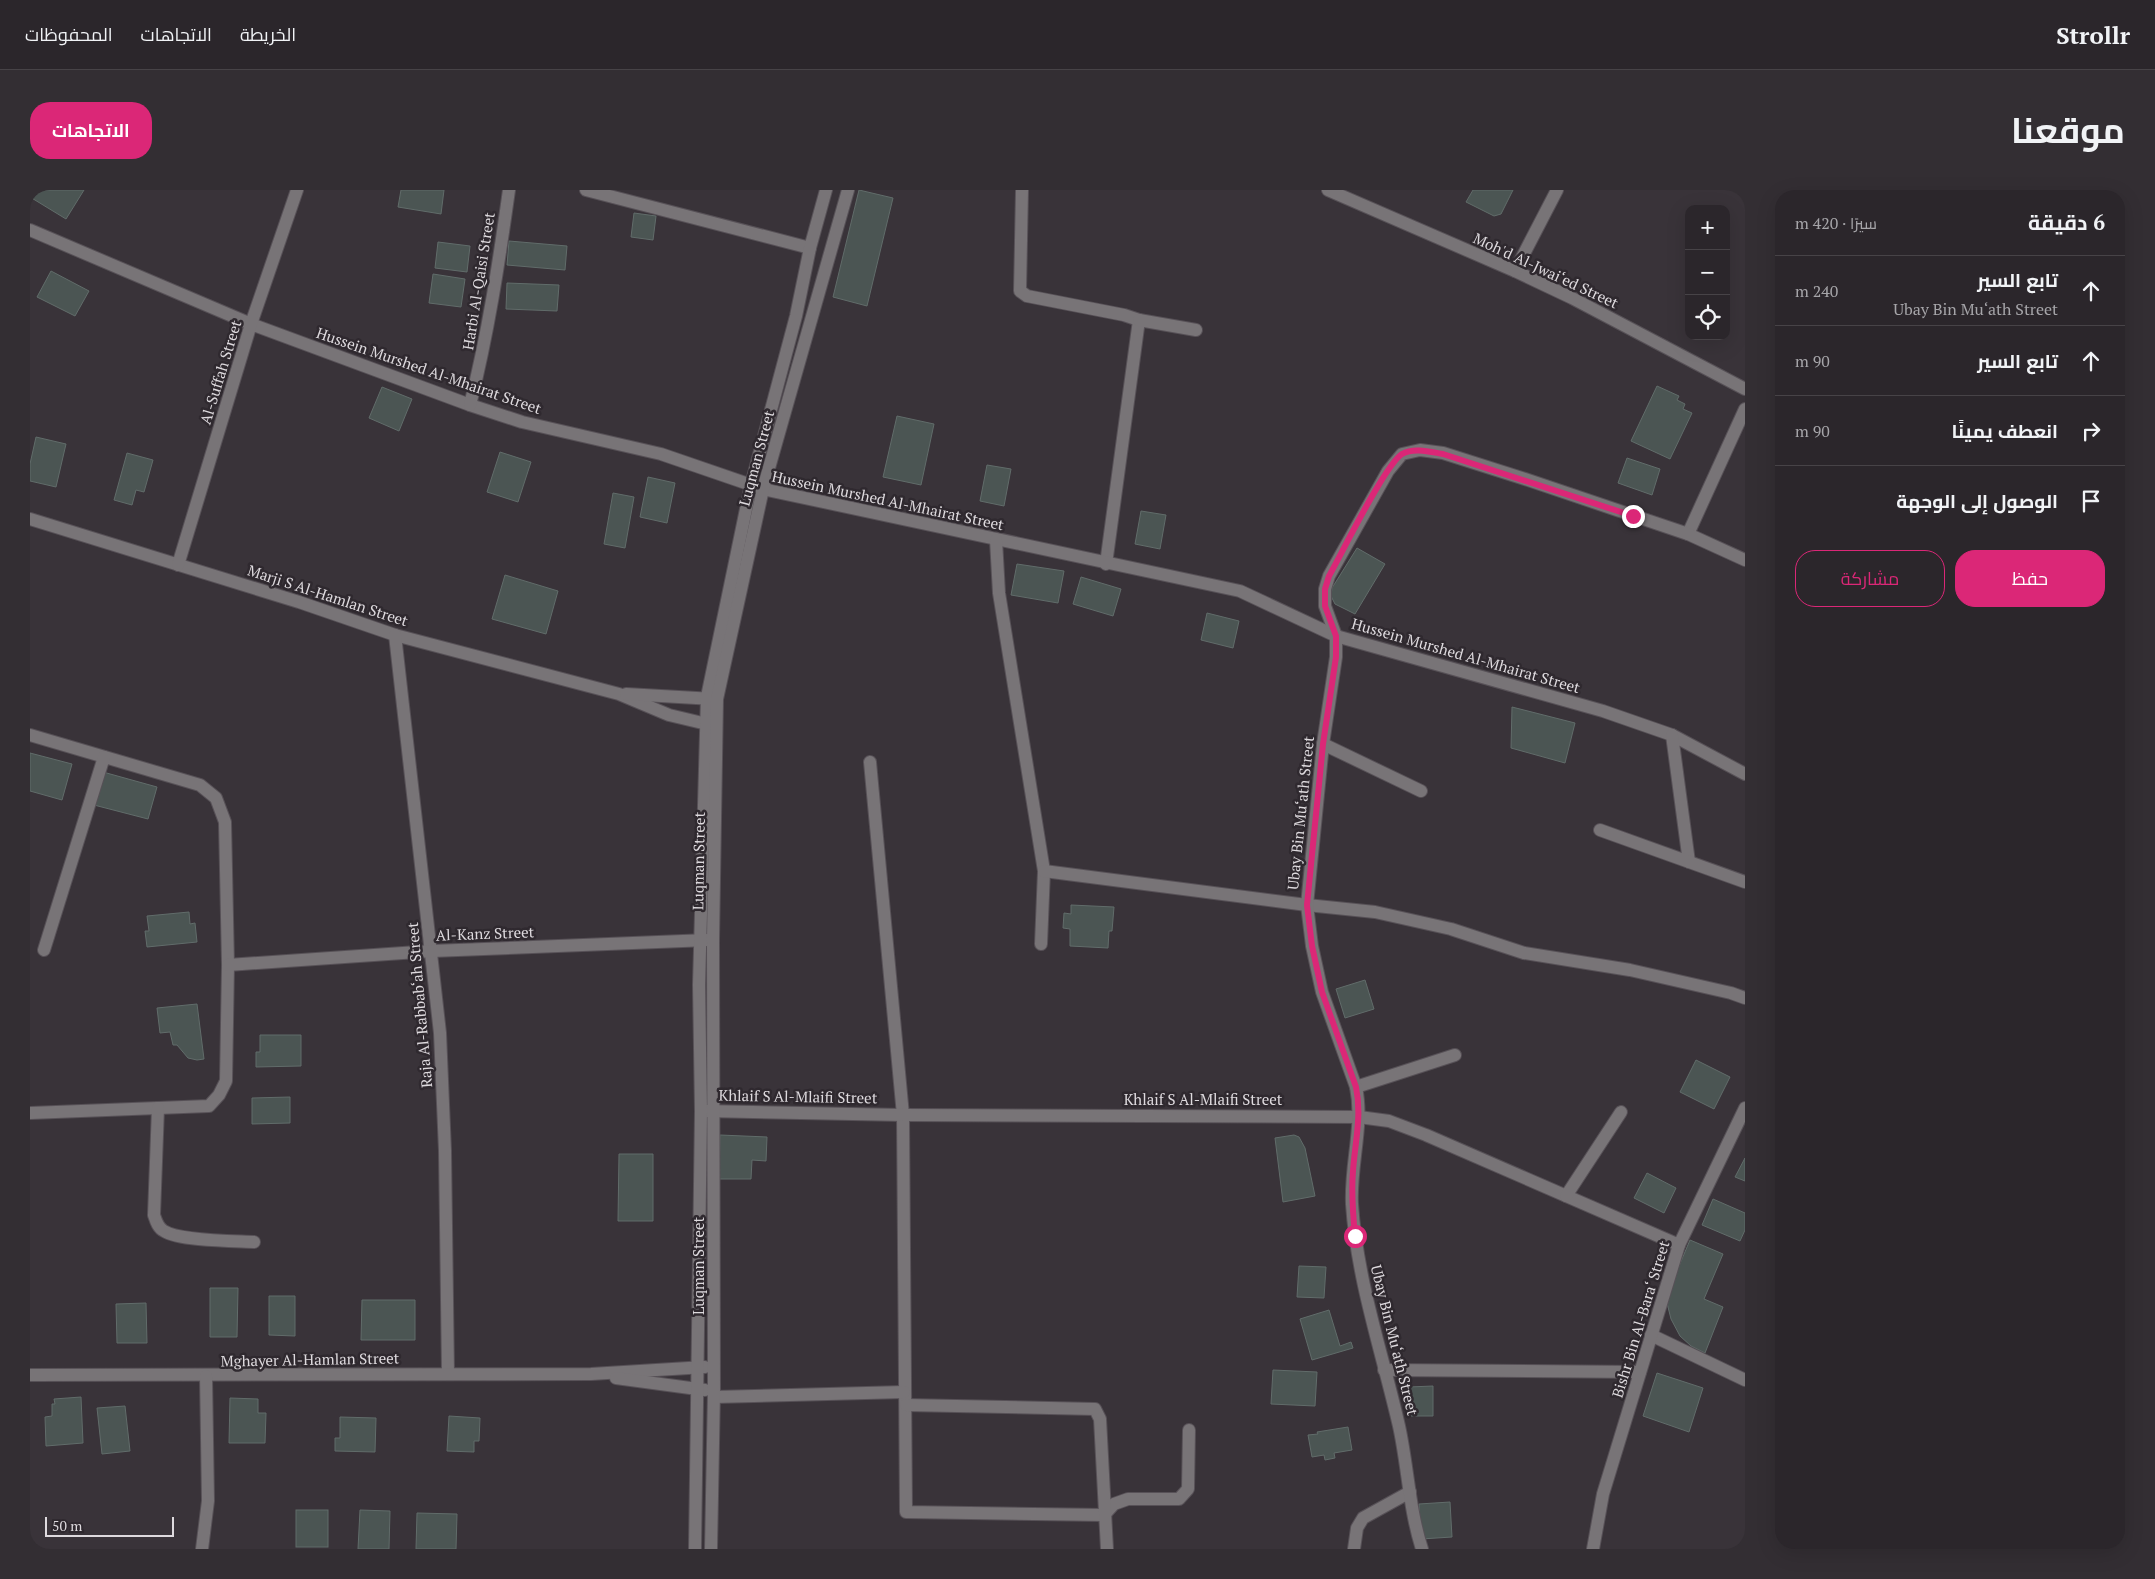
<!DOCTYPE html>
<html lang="ar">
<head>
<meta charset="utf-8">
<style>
  body { margin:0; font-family:"PT Serif",Cairo,serif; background:#332e33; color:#f1f3f6; direction:rtl }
  .controls { position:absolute; right:15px; top:15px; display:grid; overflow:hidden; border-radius:10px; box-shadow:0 5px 20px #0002 }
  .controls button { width:45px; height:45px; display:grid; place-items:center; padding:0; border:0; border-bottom:1px solid #474347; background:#2b262b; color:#f1f3f6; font:25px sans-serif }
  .scale { position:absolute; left:15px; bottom:12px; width:129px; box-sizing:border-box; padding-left:5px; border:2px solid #dedade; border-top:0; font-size:14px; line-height:18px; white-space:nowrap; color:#dedade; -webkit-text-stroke:4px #2f292f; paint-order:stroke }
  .stop { position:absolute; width:15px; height:15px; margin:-11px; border:4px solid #db2777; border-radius:50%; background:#fff }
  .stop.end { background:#db2777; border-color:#fff; box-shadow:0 1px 5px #0008 }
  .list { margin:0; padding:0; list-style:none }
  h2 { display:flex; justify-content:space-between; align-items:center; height:65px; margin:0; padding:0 20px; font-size:21px }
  h2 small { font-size:16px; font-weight:400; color:#a6a5a9 }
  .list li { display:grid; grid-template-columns:32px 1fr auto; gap:15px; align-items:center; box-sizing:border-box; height:70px; padding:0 20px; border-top:1px solid #474347 }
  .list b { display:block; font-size:19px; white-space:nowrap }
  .list p { margin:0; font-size:16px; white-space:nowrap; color:#a6a5a9 }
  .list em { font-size:16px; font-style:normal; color:#a6a5a9 }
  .actions { display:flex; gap:10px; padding:15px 20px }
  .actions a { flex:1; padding:11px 0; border:1px solid #db2777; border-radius:20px; text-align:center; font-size:18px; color:#db2777 }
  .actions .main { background:#db2777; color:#fff }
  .icon { flex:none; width:28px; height:28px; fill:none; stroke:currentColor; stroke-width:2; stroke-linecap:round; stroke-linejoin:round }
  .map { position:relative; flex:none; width:1715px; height:1359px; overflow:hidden; direction:ltr; border-radius:20px }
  header { display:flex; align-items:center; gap:30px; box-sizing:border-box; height:70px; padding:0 25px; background:#2b262b; border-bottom:1px solid #474347 }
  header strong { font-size:24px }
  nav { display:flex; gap:28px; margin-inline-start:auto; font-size:18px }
  .intro { display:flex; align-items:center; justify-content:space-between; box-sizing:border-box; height:120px; padding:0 30px }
  h1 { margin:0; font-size:35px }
  .button { padding:12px 22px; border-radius:20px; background:#db2777; color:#fff; font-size:18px; font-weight:700 }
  main { display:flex; gap:30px; padding:0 30px }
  aside { flex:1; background:#2b262b; border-radius:20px; box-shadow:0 5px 20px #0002 }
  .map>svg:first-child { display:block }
  .building { fill:#4b5553; stroke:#616c6a }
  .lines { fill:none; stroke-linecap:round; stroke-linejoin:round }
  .minor-casing { stroke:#575157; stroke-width:14 }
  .minor { stroke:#787477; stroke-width:12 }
  .route { stroke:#db2777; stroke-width:6 }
  .labels { text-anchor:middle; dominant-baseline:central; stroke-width:5; stroke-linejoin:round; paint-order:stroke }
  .street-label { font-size:15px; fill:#dedade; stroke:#2f292f }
</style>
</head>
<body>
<header>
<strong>Strollr</strong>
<nav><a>الخريطة</a><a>الاتجاهات</a><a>المحفوظات</a></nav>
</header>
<div class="intro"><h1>موقعنا</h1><a class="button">الاتجاهات</a></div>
<main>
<aside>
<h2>6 دقيقة<small>سيرًا · 420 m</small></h2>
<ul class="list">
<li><svg class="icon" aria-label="ahead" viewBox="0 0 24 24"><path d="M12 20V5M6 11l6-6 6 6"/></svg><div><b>تابع السير</b><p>Ubay Bin Mu‘ath Street</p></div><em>240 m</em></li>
<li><svg class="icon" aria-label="ahead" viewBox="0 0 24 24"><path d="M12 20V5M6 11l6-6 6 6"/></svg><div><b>تابع السير</b></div><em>90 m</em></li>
<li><svg class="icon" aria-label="right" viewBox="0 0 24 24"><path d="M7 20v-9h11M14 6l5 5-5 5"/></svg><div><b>انعطف يمينًا</b></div><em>90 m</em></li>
<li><svg class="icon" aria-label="arrive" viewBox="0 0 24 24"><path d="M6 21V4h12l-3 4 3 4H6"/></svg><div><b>الوصول إلى الوجهة</b></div></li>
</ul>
<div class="actions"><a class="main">حفظ</a><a>مشاركة</a></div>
</aside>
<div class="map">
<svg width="1715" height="1359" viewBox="0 0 1715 1359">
  <rect width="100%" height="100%" fill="#393339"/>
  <!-- building -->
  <g class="building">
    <polygon points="4,0 54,0 36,29 0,7"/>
    <polygon points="371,0 414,0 411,24 368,17"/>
    <polygon points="829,0 863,8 837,116 803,107"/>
    <polygon points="1443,0 1483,0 1471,24 1464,26 1436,12"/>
    <polygon points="604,23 626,26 623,50 601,47"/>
    <polygon points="479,51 537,56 535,80 477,75"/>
    <polygon points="408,52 440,56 437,82 405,78"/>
    <polygon points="21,81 59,101 45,126 7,107"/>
    <polygon points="403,84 435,89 431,117 399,113"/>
    <polygon points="477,93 529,95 527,121 476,119"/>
    <polygon points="1627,196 1649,206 1647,210 1655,214 1653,219 1662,223 1640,269 1601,251"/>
    <polygon points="352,197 382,209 369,241 339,228"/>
    <polygon points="867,226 904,234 891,295 853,287"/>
    <polygon points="6,247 36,254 26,297 0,291 0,274"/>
    <polygon points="470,262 501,272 488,312 457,302"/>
    <polygon points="97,263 123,270 114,302 106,300 102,315 84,310"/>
    <polygon points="1597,268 1630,279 1622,305 1588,293"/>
    <polygon points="957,275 981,279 974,316 950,311"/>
    <polygon points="618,287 645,293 637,333 610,327"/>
    <polygon points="583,303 604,307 595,358 574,354"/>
    <polygon points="1111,321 1136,325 1130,359 1105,354"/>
    <polygon points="1327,358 1355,374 1325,424 1305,414 1301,406 1302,398"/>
    <polygon points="987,374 1034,381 1028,413 981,405"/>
    <polygon points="475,385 528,401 516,444 462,429"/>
    <polygon points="1051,387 1091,399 1083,426 1043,414"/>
    <polygon points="1177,423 1209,431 1203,458 1171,450"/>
    <polygon points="1482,517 1545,533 1535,573 1481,558"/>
    <polygon points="0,563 42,574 32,610 0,601"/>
    <polygon points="73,582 127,597 118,629 64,615"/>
    <polygon points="1041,715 1084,717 1082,741 1079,741 1078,758 1040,756 1040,739 1033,738 1034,723 1041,724"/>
    <polygon points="159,722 160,734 165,733 167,752 117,757 115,741 119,741 117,726"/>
    <polygon points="1335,790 1344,819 1315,828 1306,799"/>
    <polygon points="167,814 174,869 167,870 158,868 147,855 143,855 140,842 130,843 127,818"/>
    <polygon points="230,845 271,845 271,876 226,877 226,862 230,862"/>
    <polygon points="1666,870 1700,887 1684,919 1650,902"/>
    <polygon points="260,907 260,933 222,934 222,908"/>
    <polygon points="690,945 737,947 736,971 722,970 721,989 689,989"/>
    <polygon points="1264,945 1269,947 1275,958 1285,1006 1253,1012 1245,948"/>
    <polygon points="589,964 623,964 623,1031 588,1031"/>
    <polygon points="1715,968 1715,991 1705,987"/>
    <polygon points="1617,983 1646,998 1634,1023 1604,1008"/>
    <polygon points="1683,1009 1715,1023 1715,1040 1710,1051 1672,1035"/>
    <polygon points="1660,1050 1693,1064 1674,1109 1693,1117 1675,1163 1661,1156 1650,1146 1641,1129 1637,1113 1641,1095"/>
    <polygon points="1269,1076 1296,1077 1294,1108 1267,1107"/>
    <polygon points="180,1098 208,1098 207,1147 180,1147"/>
    <polygon points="239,1106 265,1106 265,1146 239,1145"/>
    <polygon points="332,1110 385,1110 385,1150 331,1150"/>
    <polygon points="116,1113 117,1153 87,1153 86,1114"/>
    <polygon points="1299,1120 1310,1156 1321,1152 1323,1158 1282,1170 1270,1129"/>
    <polygon points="1243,1180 1287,1182 1285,1216 1241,1214"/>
    <polygon points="1627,1183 1673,1198 1659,1242 1613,1226"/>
    <polygon points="1403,1196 1403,1226 1380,1226 1379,1197"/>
    <polygon points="51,1207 53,1253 16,1256 15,1227 22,1226 22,1214 25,1214 24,1209"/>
    <polygon points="200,1208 228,1209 228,1223 236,1223 235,1253 199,1253"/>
    <polygon points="95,1216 100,1261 72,1264 67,1218"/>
    <polygon points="419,1226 450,1228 449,1251 444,1251 444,1262 417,1261"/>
    <polygon points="310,1227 346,1228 345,1262 305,1261 305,1248 310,1248"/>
    <polygon points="1318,1237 1322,1260 1304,1263 1305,1268 1295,1270 1294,1265 1282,1267 1278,1245 1288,1244 1287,1242"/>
    <polygon points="1420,1312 1422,1347 1391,1349 1389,1314"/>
    <rect x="266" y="1320" width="32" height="37"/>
    <polygon points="330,1320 360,1321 359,1359 328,1359"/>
    <polygon points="387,1323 427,1324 426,1359 386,1359"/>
  </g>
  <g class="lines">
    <!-- minor casing -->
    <g class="minor-casing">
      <g id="minor">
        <polyline points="556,0 780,58"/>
        <polyline points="992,0 990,101 997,106 1094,125 1109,130 1076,374"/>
        <polyline points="1298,0 1485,81 1542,108 1715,199"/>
        <polyline points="0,40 221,134 440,215 492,232 631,264 733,299 1210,401 1306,446 1573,521 1642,545 1715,584"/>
        <polyline points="1485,81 1527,0"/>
        <polyline points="1109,130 1166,140"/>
        <path d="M440,215C458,144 469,72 479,0"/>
        <polyline points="0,329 269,412 365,445 589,504 639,525 681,535"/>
        <polyline points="1658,344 1715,219"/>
        <polyline points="966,350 969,403 1014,681 1011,754"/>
        <polyline points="148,375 221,134 267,0"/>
        <polyline points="365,445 410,843 415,961 418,1184"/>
        <polyline points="596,504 684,509"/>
        <polyline points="0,545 170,595 186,608 195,632 198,775 196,891 189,905 179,916 0,923"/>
        <polyline points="1642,545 1659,672"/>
        <polyline points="1293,554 1391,601"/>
        <polyline points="840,572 873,925 876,1322 1074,1325 1084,1314 1098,1309 1149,1309 1158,1299 1159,1240"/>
        <polyline points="1570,640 1715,692"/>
        <polyline points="1014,681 1277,715 1345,722 1421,739 1494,763 1600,780 1701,803 1715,808"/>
        <polyline points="14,760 74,567"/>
        <polyline points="198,775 402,761 678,750"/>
        <polyline points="1326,897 1425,865"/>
        <path d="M128,918L124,1025C126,1031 128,1038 134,1041C149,1051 204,1051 224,1052"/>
        <polyline points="676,921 873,925 1329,927 1359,931 1396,945 1649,1055"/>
        <polyline points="1536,1006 1591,922"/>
        <polyline points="1621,1145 1715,1190"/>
        <polyline points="1354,1180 1610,1182"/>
        <polyline points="0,1185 561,1184 675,1177"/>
        <polyline points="586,1188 675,1200"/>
        <polyline points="684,1207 874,1202"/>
        <polyline points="876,1215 1065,1219 1070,1229 1077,1359"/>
        <polyline points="172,1359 178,1311 176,1186"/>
        <polyline points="665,1359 671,921 669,795 677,507 721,295 766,126 780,58 796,0"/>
        <polyline points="681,1359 684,1201 683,750 687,509 733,299 818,0"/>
        <polyline points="1324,1359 1327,1338 1333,1328 1380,1302"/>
        <path d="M1392,1359C1379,1319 1378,1277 1369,1236C1352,1162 1327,1090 1322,1014C1320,974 1334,936 1326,897L1292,802L1282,756L1277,715L1293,554L1306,467V446L1295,416V399L1299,386L1358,281L1372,264L1390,260L1413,263L1495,289L1658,344L1715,370"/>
        <polyline points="1563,1359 1573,1304 1649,1055 1715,918"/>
      </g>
    </g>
    <!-- minor -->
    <use href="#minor" class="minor"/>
  </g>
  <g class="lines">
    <!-- route -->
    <path class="route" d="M1325,1046C1323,1025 1321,1003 1323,981C1325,952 1332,926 1326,897L1292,802L1282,756L1277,715L1293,554L1306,467V446L1295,416V399L1299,386C1312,363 1355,275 1372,264C1384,257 1401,262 1413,264L1603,326"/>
  </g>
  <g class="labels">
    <!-- street labels -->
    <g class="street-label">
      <text transform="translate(1516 80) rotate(25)">Moh'd Al-Jwai‘ed Street</text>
      <text transform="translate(448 91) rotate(-81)">Harbi Al-Qaisi Street</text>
      <text transform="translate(399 180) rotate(19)">Hussein Murshed Al-Mhairat Street</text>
      <text transform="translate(190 182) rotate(-73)">Al-Suffah Street</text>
      <text transform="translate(726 268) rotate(-75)">Luqman Street</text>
      <text transform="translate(858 310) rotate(12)">Hussein Murshed Al-Mhairat Street</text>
      <text transform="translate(298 405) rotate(18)">Marji S Al-Hamlan Street</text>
      <text transform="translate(1436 465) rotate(16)">Hussein Murshed Al-Mhairat Street</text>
      <text transform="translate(1270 623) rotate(-84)">Ubay Bin Mu‘ath Street</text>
      <text transform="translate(668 671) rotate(-89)">Luqman Street</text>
      <text transform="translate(455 743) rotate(-2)">Al-Kanz Street</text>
      <text transform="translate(389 815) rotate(-95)">Raja Al-Rabbab‘ah Street</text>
      <text transform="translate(768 906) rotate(1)">Khlaif S Al-Mlaifi Street</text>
      <text x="1173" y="909">Khlaif S Al-Mlaifi Street</text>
      <text transform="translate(668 1076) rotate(-90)">Luqman Street</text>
      <text transform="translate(1610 1129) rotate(-73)">Bishr Bin Al-Bara‘ Street</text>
      <text transform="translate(1365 1150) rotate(76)">Ubay Bin Mu‘ath Street</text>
      <text transform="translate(280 1169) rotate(-1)">Mghayer Al-Hamlan Street</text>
    </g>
  </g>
</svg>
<div class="controls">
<button>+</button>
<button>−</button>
<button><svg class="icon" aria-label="locate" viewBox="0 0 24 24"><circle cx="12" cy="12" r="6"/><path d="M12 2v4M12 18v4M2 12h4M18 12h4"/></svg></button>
</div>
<div class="scale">50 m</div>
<div class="stop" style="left:1325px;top:1046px"></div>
<div class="stop end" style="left:1603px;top:326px"></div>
</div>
</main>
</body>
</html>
